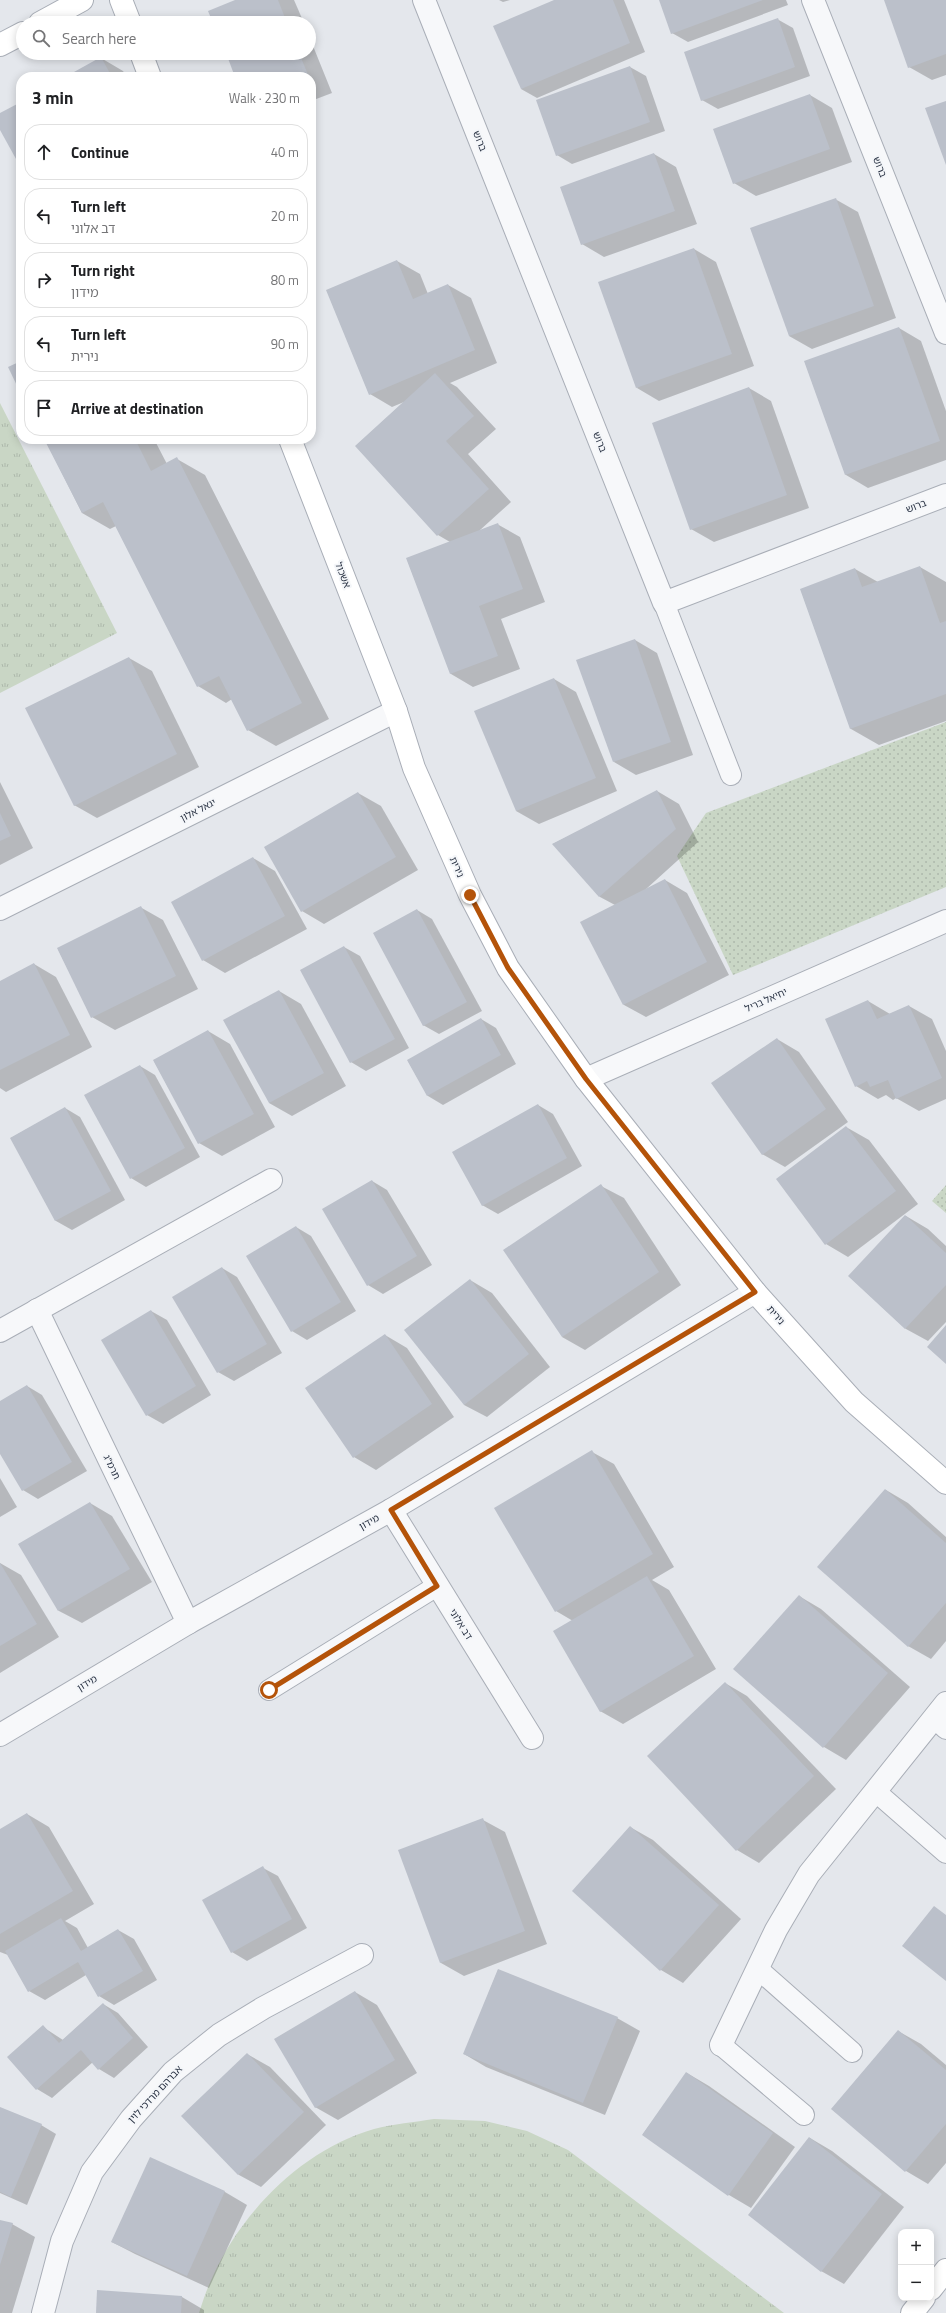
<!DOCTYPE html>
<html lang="en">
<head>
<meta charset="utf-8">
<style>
  body { margin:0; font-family:"Titillium Web","Noto Sans Hebrew",sans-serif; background:#f2f2f2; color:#202124 }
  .controls { position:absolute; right:12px; bottom:12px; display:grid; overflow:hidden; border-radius:8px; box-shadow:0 2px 10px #0003 }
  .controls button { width:36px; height:36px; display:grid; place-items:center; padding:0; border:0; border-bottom:1px solid #e0e0e0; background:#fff; color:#202124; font:20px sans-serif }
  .stop { position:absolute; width:12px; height:12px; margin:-9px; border:3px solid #b45309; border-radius:50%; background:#fff }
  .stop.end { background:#b45309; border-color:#fff; box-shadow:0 1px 4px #0008 }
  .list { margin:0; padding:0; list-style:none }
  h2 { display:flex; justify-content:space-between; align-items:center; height:52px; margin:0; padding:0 16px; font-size:17px }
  h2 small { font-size:13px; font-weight:400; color:#757577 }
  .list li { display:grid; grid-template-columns:26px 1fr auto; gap:12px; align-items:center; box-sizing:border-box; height:56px; margin:0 8px 8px; padding:0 8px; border:1px solid #e0e0e0; border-radius:16px }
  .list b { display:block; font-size:15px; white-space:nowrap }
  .list p { margin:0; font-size:13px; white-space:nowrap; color:#757577 }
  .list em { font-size:13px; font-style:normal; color:#757577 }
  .icon { flex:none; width:22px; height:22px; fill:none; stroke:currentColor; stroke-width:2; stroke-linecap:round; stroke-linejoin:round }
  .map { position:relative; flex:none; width:946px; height:2313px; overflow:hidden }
  .search { position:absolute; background:#fff; box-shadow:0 2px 10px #0003; left:16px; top:16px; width:300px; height:44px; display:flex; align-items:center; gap:10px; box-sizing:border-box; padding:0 14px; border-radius:22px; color:#757577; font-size:15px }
  .panel { position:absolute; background:#fff; box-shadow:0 2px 10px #0003; left:16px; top:72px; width:300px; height:372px; border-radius:16px }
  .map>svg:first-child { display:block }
  .grass { fill:url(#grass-dots) }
  .park { fill:url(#park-tufts) }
  .shadow { fill:#0003 }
  .building { fill:#bbc0ca }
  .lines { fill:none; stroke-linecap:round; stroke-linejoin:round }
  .lane-casing { stroke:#a9aeb7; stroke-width:22 }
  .street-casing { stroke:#a9aeb7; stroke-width:24 }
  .secondary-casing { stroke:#a9aeb7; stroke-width:24 }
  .lane { stroke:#f7f8fa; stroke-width:20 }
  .street { stroke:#f7f8fa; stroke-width:22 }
  .secondary { stroke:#fff; stroke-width:22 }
  .route { stroke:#b45309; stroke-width:5 }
  .labels { text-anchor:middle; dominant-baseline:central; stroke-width:4; stroke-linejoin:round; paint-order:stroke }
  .street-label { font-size:10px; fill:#2b3445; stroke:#f4f6f9 }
</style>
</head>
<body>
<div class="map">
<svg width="946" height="2313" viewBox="0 0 946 2313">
  <defs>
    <pattern id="grass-dots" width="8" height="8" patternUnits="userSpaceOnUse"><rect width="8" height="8" fill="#c9d6c5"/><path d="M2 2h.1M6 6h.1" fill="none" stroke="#adb8ab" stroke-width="1.8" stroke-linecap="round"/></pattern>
    <pattern id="park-tufts" width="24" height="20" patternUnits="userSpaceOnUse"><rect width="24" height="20" fill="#c9d6c5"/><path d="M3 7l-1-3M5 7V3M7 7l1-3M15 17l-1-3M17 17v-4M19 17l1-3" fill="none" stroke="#adb8ab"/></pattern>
  </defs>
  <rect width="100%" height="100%" fill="#e4e7ec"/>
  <!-- grass -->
  <g class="grass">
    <polygon points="946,722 946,887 733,975 677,856 706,813"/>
    <polygon points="946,1185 946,1213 932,1201"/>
  </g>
  <!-- park -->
  <g class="park">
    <polygon points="0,403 117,633 0,693"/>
    <path d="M434,2119L485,2121L527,2131L568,2150L784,2313H199C203,2301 207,2288 213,2276C243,2210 304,2149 374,2129C393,2124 415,2122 434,2119Z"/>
  </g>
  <!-- shadow -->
  <g class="shadow">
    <polygon points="238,0 294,0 304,23 214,23"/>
    <polygon points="499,0 510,0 503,2"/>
    <polygon points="557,0 624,0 645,52 537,98 521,89"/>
    <polygon points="660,0 786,0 788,5 688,42 672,33"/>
    <polygon points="885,0 946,0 946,75 932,80 909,67"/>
    <polygon points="777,19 793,28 810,76 718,109 702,100"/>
    <polygon points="309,36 332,93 311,101 311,77 236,77 227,53 309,53"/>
    <polygon points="101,58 123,71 127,77 67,77"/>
    <polygon points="630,67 646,76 665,131 572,164 557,155"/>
    <polygon points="810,95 832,108 852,162 756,196 734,183"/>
    <polygon points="654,154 676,167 697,224 604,257 582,244"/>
    <polygon points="835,199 858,212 896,318 812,349 789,336"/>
    <polygon points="694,249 716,262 754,366 659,401 637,388"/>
    <polygon points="397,261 420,274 428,294 448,285 471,298 497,363 450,383 457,387 496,429 468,454 511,502 479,531 497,524 520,537 545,602 501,619 520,669 473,687 451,674 407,559 450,542 438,535 356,446 404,402 392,407 370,394"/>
    <polygon points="899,328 921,341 946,411 946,460 868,488 846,475 805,362"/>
    <polygon points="749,388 771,401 809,508 714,542 691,529"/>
    <polygon points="45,439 154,439 167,464 177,459 205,475 329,719 276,746 248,730 232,699 226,703 198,686 116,526 110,529 82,513"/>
    <polygon points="920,567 946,582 946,721 879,745 851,729 801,590 855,569 878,582"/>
    <polygon points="635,640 657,653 693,755 636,775 614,762"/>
    <polygon points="129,658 152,671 199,767 97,818 74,805"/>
    <polygon points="554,679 576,692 617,791 539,824 516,811"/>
    <polygon points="0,782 33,848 0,865"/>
    <polygon points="657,791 679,804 698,842 645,890 665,880 687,893 729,975 646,1017 624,1005 615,905 600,897 553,844"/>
    <polygon points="358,793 381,806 418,870 324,924 302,911"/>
    <polygon points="253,858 275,871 307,929 225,973 203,960"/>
    <polygon points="140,907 163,920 198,989 115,1030 92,1017 58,949"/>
    <polygon points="417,910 432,919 482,1011 439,1034 423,1025"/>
    <polygon points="344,947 360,956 409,1048 366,1071 351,1062"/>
    <polygon points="34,964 56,977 92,1047 6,1092 0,1088 0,982"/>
    <polygon points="279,991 301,1004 346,1086 292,1116 269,1103"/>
    <polygon points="868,1001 890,1014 909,1006 932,1019 946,1051 946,1099 919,1111 896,1098 893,1100 886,1095 878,1099 856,1086"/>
    <polygon points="481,1019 496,1028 516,1064 443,1105 428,1096 408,1061"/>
    <polygon points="208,1031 230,1044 275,1127 222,1156 199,1143 154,1061"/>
    <polygon points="777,1039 799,1052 848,1122 785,1167 762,1154"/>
    <polygon points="140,1066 155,1075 200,1157 146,1187 131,1178"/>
    <polygon points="538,1105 553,1114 582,1166 498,1214 482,1205"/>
    <polygon points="65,1108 80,1117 125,1200 72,1230 56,1221 11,1138"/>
    <polygon points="846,1127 869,1140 918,1204 848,1257 826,1244"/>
    <polygon points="372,1181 387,1190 432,1265 383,1294 368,1285"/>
    <polygon points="601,1186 624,1198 681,1285 585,1350 562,1337"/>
    <polygon points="906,1216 928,1229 946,1246 946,1322 928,1341 906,1329 849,1276"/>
    <polygon points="296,1227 311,1236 356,1311 307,1340 292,1331"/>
    <polygon points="222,1268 237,1277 282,1353 234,1381 218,1372 174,1297"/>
    <polygon points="470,1280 492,1293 550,1367 487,1417 464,1405"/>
    <polygon points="151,1311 167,1320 211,1395 163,1424 147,1415 103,1340"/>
    <polygon points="385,1335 407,1348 454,1417 376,1470 354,1457"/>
    <polygon points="27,1386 42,1395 87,1471 38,1499 23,1490 0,1452 0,1402"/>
    <polygon points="592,1452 614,1464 674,1567 652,1580 669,1590 716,1669 623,1724 600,1711 573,1621 556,1611"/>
    <polygon points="0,1478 17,1507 0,1517"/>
    <polygon points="886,1490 908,1503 946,1537 946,1641 931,1659 908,1646"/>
    <polygon points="90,1503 112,1516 152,1582 82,1623 59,1611 20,1545"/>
    <polygon points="0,1563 21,1575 59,1637 0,1673"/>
    <polygon points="799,1596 821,1609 910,1687 846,1760 824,1747"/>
    <polygon points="725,1683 747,1696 836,1789 759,1863 737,1850"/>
    <polygon points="27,1814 49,1827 94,1904 65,1921 77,1928 88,1948 118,1930 134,1939 157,1980 114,2005 99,1996 86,1975 45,2000 29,1991 8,1955 0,1952 0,1830"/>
    <polygon points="483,1820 505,1832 547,1944 464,1976 441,1963 400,1851"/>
    <polygon points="630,1827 653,1840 741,1919 683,1983 661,1970 573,1891"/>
    <polygon points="263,1868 278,1876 307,1928 247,1961 232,1952"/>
    <polygon points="498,1970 617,2018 640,2031 605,2115 486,2067 464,2054"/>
    <polygon points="355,1992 377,2005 417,2073 338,2120 315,2107"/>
    <polygon points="103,2004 118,2013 148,2047 114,2078 99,2069 93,2062 52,2098 37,2089 43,2027 63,2040"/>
    <polygon points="898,2031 921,2044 946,2065 946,2163 928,2184 906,2171 832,2109"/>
    <polygon points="247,2054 270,2067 326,2125 261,2187 239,2175 183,2116"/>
    <polygon points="687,2073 709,2086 795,2147 751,2208 729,2195 643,2134"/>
    <polygon points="0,2108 41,2125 56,2134 27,2205 0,2193"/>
    <polygon points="810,2138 832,2151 904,2207 844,2284 821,2271"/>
    <polygon points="150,2159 225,2192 247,2205 209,2288 135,2254 112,2242"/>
    <polygon points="0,2221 12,2224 35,2237 12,2313 0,2313"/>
    <polygon points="182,2297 204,2310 204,2313 97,2313"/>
  </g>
  <!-- building -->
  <g class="building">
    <polygon points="235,0 278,0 287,23 213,23 208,11"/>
    <polygon points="554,0 613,0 630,43 521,89 493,26"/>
    <polygon points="659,0 763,0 671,34"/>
    <polygon points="884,0 946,0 946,54 908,68"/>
    <polygon points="778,18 795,67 701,101 684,52"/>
    <polygon points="226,53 299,53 309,77 235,77"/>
    <polygon points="101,57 112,77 65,77"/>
    <polygon points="630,66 650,122 556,156 536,100"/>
    <polygon points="810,94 830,149 733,184 713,129"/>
    <polygon points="946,101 946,165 925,108"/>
    <polygon points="21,102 21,168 0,130 0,113"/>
    <polygon points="654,153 675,211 581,245 560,187"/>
    <polygon points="836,198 874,306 789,336 750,228"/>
    <polygon points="694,248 732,354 636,388 598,282"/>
    <polygon points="397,260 413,299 448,284 475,350 369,395 326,290"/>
    <polygon points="899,327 940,441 845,475 804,361"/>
    <polygon points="21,361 21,394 8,367"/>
    <polygon points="435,373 474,416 446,441 489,489 437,536 355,446"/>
    <polygon points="749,387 787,495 690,530 652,423"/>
    <polygon points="44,439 135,439 151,471 177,457 302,703 247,731 219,676 197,687 103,502 82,513"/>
    <polygon points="498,523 523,589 479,606 498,656 450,674 406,558"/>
    <polygon points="920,566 940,623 946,621 946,694 850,729 800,589 855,568 862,587"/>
    <polygon points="635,639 671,742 613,762 576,660"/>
    <polygon points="129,657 177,754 74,806 25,708"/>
    <polygon points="554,678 596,778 516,811 474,711"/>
    <polygon points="657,790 676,829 599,897 552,844"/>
    <polygon points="358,792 396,857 301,912 264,847"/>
    <polygon points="0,813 11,836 0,841"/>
    <polygon points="253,857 285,916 202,961 171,902"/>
    <polygon points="665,879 707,962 623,1005 580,922"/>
    <polygon points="141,906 176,976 91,1018 57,948"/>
    <polygon points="417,909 467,1002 423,1026 373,933"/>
    <polygon points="344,946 395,1039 350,1063 300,970"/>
    <polygon points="34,963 70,1035 0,1070 0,981"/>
    <polygon points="279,990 324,1073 269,1103 223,1020"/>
    <polygon points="868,1000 877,1019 909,1005 942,1078 896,1099 888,1080 870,1087 867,1081 855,1087 825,1019"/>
    <polygon points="481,1018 501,1055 427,1096 407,1060"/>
    <polygon points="208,1030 254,1114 198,1144 153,1060"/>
    <polygon points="777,1038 826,1109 762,1155 711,1083"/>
    <polygon points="140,1065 185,1148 130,1179 84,1095"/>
    <polygon points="538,1104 567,1158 482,1206 452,1152"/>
    <polygon points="65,1107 111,1191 55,1221 10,1138"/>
    <polygon points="846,1126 896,1191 825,1245 776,1179"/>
    <polygon points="372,1180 417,1256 367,1286 322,1209"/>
    <polygon points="601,1184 659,1272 562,1337 503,1250"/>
    <polygon points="905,1215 946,1253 946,1285 905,1329 848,1276"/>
    <polygon points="296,1226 341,1302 291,1332 246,1256"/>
    <polygon points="222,1267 267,1344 217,1373 172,1297"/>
    <polygon points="470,1279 529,1354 464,1405 404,1330"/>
    <polygon points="151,1310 196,1386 146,1416 101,1340"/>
    <polygon points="946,1325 946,1364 927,1347"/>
    <polygon points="385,1334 432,1404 353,1458 305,1388"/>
    <polygon points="27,1385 72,1462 22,1491 0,1454 0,1401"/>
    <polygon points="592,1450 653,1554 555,1612 494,1508"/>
    <polygon points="885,1489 946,1543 946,1603 908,1647 817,1567"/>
    <polygon points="90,1502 130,1569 58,1611 18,1544"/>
    <polygon points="0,1563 37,1624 0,1646"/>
    <polygon points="647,1576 694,1656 600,1712 553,1631"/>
    <polygon points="799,1595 888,1673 823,1748 733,1669"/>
    <polygon points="725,1682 814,1776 736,1851 647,1756"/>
    <polygon points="27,1813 73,1891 0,1934 0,1829"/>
    <polygon points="483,1818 525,1931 440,1963 398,1850"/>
    <polygon points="630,1826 719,1905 660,1971 572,1891"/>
    <polygon points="263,1866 292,1919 231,1953 202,1900"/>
    <polygon points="934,1906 946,1915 946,1981 902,1946"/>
    <polygon points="61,1918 81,1951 118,1929 143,1971 98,1997 78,1962 28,1992 5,1951"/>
    <polygon points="498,1969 618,2017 583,2103 463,2054"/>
    <polygon points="355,1991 395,2060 315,2108 274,2039"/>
    <polygon points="103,2003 133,2038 98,2070 81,2050 36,2090 7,2057 43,2025 59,2043"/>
    <polygon points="898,2030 946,2070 946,2124 905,2172 831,2109"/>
    <polygon points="247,2053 304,2112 238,2175 181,2116"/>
    <polygon points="686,2072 773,2133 728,2196 642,2135"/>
    <polygon points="0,2107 42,2124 11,2197 0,2192"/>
    <polygon points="809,2137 882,2194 821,2272 748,2215"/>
    <polygon points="150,2157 225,2191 187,2276 111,2242"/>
    <polygon points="0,2220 13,2223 0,2265"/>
    <polygon points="97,2290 182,2296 181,2313 96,2313"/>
  </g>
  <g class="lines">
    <!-- lane casing -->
    <g class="lane-casing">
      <g id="lane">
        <polyline points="664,603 731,775"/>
        <polyline points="269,1690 437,1586"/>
        <polyline points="934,1718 946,1729"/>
        <polyline points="875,1791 946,1853"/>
        <polyline points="758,1969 852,2052"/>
        <polyline points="721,2045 804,2115"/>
      </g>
    </g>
    <!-- street casing -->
    <g class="street-casing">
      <g id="street">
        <polyline points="424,0 664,603 946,495"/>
        <polyline points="813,0 946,333"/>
        <polyline points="0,909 396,711"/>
        <polyline points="586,1079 946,921"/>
        <polyline points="37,1310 188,1623"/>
        <polyline points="0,1331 271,1180"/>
        <polyline points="391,1510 532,1738"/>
        <polyline points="0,1735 188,1623 391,1510 755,1292"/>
        <polyline points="721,2045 776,1930 809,1874 946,1703"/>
        <polyline points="43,2313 62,2241 92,2172 131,2119 173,2072 219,2035 263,2008 362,1955"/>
      </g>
    </g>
    <!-- secondary casing -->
    <g class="secondary-casing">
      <g id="secondary">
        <polyline points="121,0 130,23"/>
        <polyline points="40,23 82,0"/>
        <polyline points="0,45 23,33"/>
        <polyline points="141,53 150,77"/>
        <polyline points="290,439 396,711 414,768 470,895 508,968 586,1079 755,1292 854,1402 946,1483"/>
        <polyline points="931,2289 946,2270"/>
        <polyline points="912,2313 924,2298"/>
      </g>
    </g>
    <!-- lane -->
    <use href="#lane" class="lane"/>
    <!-- street -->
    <use href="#street" class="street"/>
    <!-- secondary -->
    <use href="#secondary" class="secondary"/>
  </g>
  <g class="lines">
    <!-- route -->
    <polyline class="route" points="269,1690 437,1586 391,1510 755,1292 586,1079 508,968 470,895"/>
  </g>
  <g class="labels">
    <!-- street labels -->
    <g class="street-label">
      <text transform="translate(480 141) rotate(68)">ברוש</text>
      <text transform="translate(880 167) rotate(68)">ברוש</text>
      <text transform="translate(600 442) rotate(68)">ברוש</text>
      <text transform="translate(916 506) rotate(-21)">ברוש</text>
      <text transform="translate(343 575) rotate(69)">אשכול</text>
      <text transform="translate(198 810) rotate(-27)">יגאל אלון</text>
      <text transform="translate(457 867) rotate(66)">נירית</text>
      <text transform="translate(766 1000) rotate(-24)">יחיאל בריל</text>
      <text transform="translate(776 1315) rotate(49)">נירית</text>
      <text transform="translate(112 1467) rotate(64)">תרמ"ג</text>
      <text transform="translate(369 1522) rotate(-29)">מידון</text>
      <text transform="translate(461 1624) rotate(58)">דב אלוני</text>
      <text transform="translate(87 1683) rotate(-31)">מידון</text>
      <text transform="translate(155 2094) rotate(-47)">אברהם מרדכי לוין</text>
    </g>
  </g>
</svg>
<div class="controls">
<button>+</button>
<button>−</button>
</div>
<div class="stop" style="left:269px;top:1690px"></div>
<div class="stop end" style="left:470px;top:895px"></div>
<div class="search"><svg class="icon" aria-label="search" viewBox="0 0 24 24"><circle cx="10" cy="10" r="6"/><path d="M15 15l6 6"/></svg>Search here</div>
<section class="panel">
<h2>3 min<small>Walk · 230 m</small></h2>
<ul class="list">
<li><svg class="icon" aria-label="ahead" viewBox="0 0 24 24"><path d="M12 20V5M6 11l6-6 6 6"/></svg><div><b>Continue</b></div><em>40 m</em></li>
<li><svg class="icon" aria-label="left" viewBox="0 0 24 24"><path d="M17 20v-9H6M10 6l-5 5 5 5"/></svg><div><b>Turn left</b><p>דב אלוני</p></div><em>20 m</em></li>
<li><svg class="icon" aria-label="right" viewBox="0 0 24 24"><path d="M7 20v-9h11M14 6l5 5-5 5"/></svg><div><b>Turn right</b><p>מידון</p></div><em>80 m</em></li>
<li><svg class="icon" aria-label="left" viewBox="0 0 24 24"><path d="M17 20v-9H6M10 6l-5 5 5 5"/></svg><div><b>Turn left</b><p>נירית</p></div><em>90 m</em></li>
<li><svg class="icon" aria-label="arrive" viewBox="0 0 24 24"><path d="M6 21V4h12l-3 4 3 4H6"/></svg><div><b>Arrive at destination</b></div></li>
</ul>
</section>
</div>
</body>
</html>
